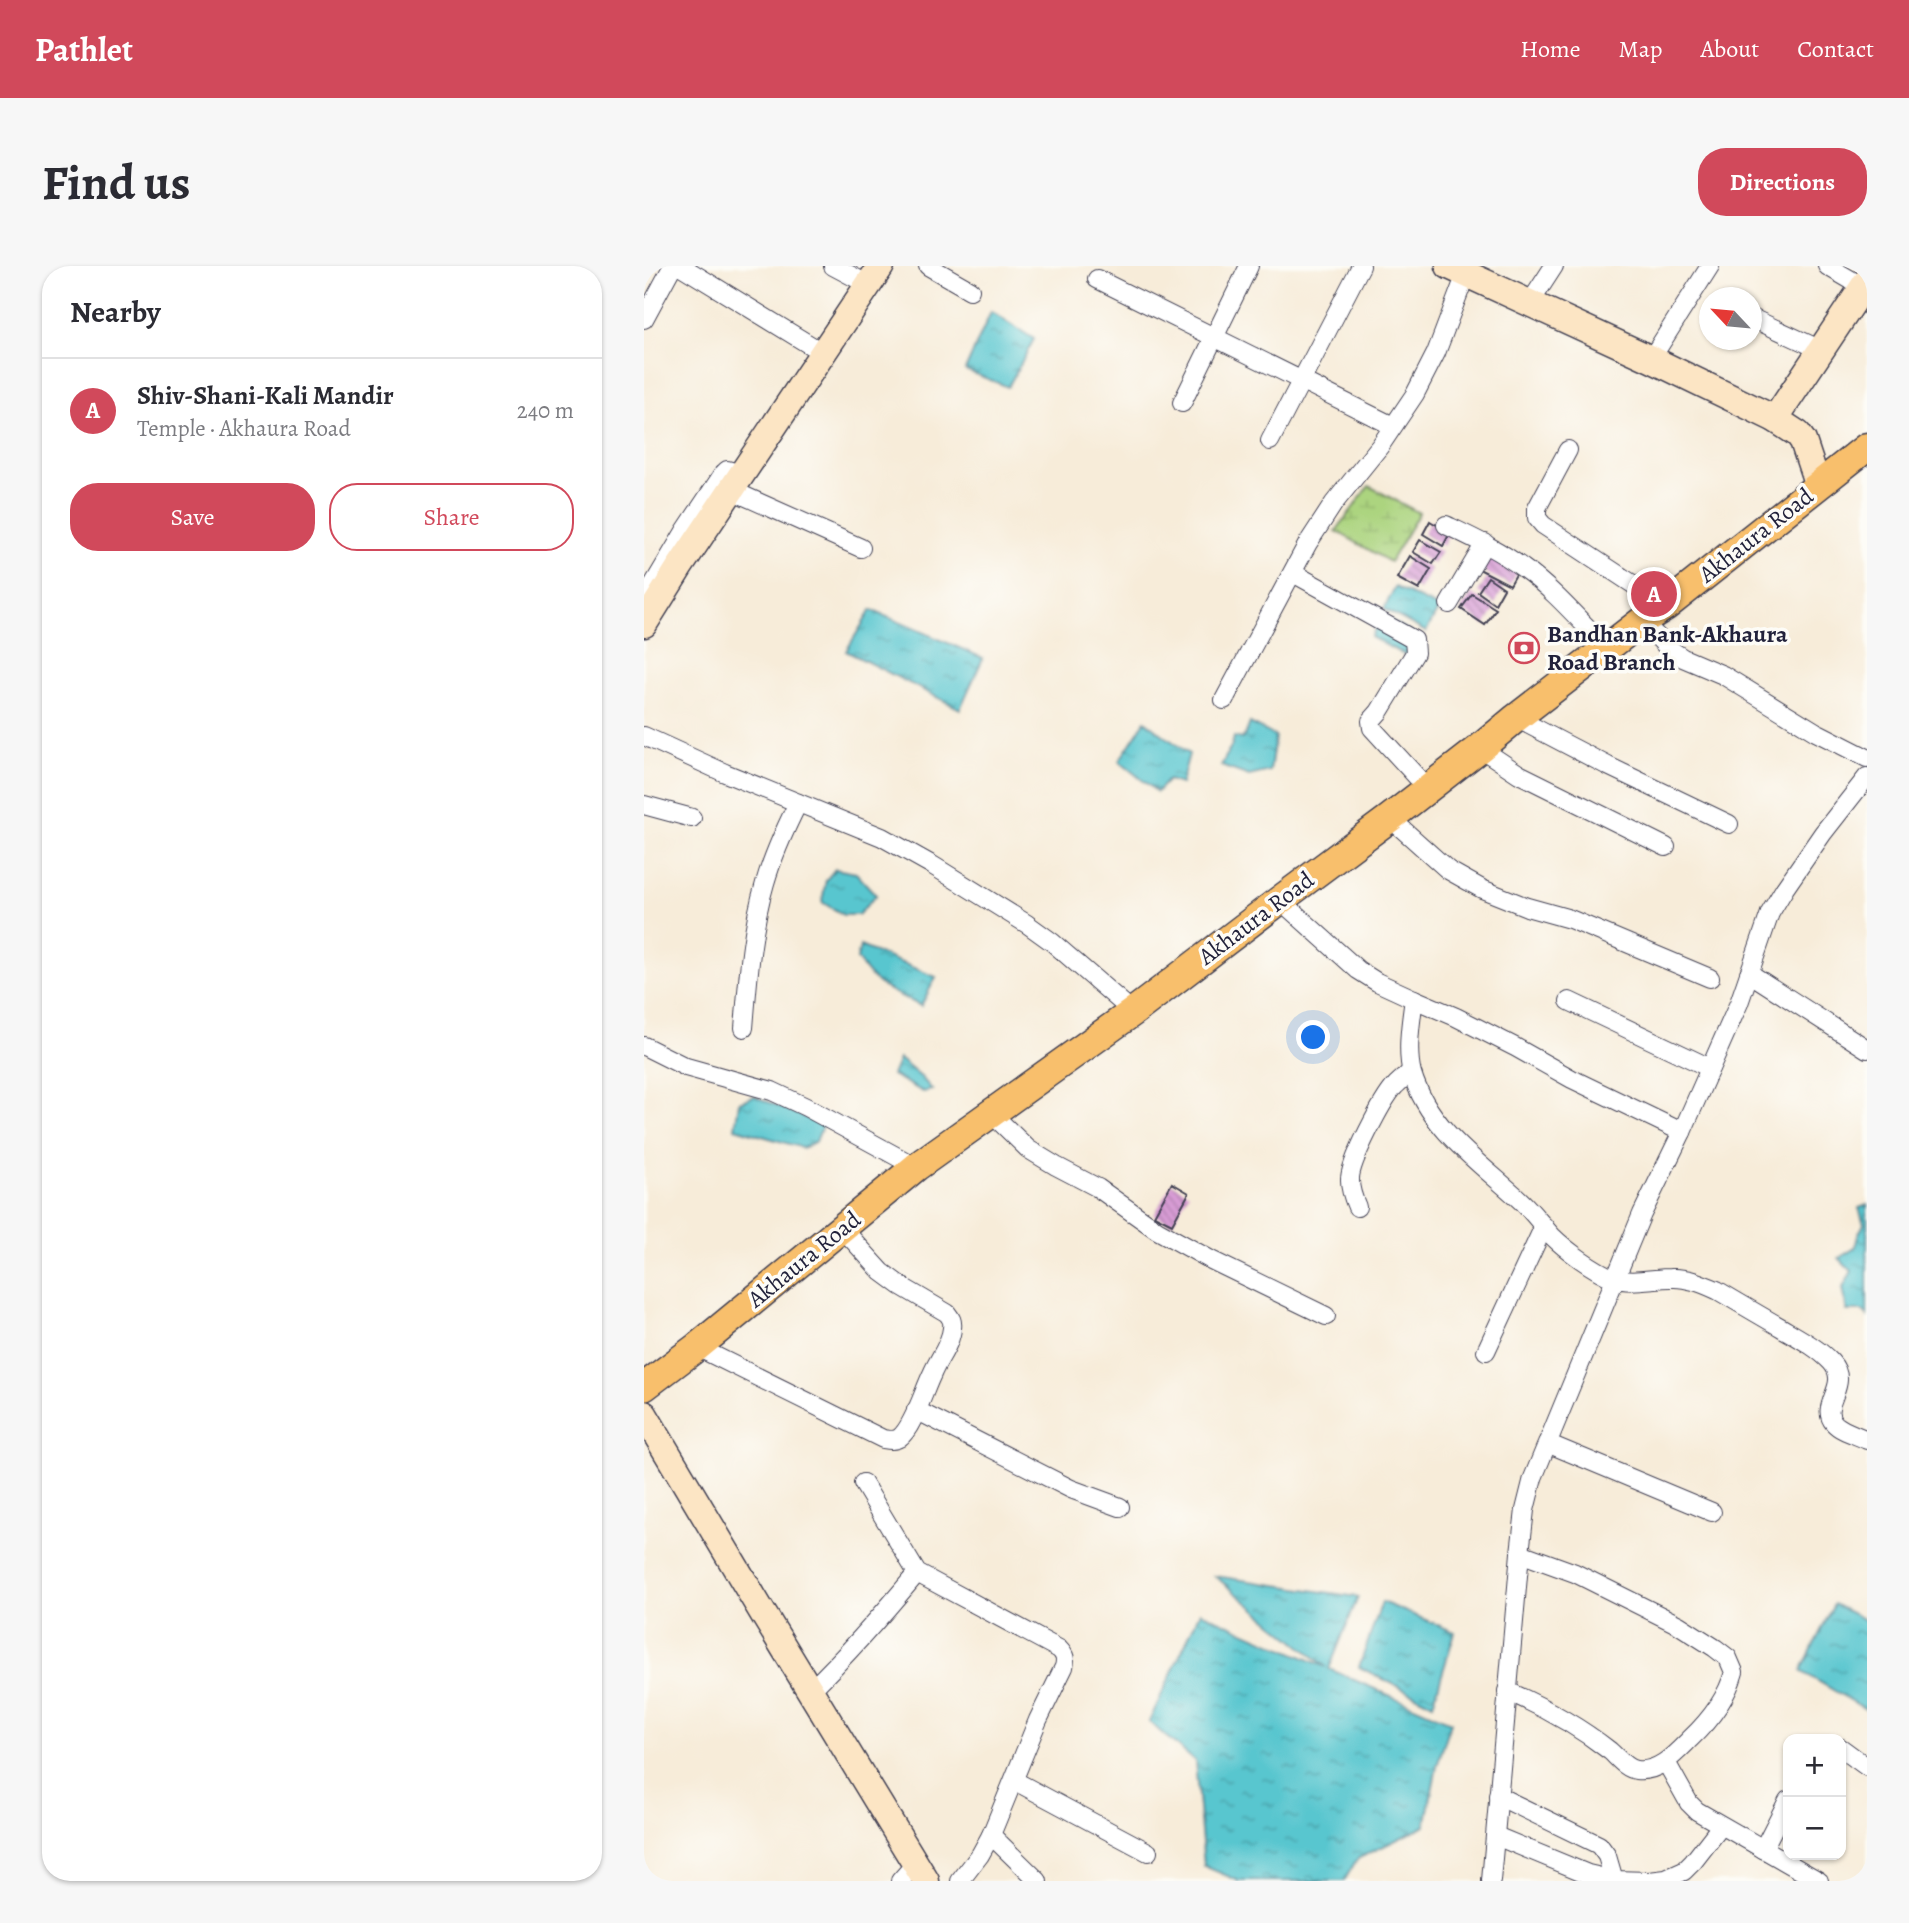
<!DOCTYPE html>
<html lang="en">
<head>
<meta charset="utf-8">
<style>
  body { margin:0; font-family:Alegreya,serif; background:#f7f7f7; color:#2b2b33 }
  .controls { position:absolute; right:21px; bottom:21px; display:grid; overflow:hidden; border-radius:14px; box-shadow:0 2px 5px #0004 }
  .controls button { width:63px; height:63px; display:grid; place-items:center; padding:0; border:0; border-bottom:2px solid #e1e1e2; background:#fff; color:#2b2b33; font:35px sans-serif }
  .compass { position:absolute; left:1055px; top:21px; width:63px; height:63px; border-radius:50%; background:#fff; box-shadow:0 2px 5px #0004; rotate:296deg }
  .you { position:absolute; left:670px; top:772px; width:24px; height:24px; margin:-18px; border:5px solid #fff; border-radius:50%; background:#1a73e8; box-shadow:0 0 0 10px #1a73e833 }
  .badge { display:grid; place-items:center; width:46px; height:46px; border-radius:50%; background:#d1495b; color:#fff; font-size:23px; font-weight:700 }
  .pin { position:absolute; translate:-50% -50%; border:4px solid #fff; box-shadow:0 2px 7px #0006 }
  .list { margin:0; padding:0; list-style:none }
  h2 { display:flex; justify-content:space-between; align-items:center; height:91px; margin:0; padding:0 28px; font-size:30px }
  h2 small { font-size:23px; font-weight:400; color:#7c7c81 }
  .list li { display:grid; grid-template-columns:46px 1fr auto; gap:21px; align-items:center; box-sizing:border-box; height:105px; padding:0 28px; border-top:2px solid #e1e1e2 }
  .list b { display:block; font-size:26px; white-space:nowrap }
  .list p { margin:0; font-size:23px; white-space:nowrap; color:#7c7c81 }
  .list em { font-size:23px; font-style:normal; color:#7c7c81 }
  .actions { display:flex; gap:14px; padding:21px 28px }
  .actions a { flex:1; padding:16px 0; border:2px solid #d1495b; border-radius:28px; text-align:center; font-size:24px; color:#d1495b }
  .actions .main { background:#d1495b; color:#fff }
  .map { position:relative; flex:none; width:1223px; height:1615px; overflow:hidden; border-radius:28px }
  header { display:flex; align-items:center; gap:42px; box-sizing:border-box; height:98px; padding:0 35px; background:#d1495b; color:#fff }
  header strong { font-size:33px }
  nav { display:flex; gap:38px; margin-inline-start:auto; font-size:24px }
  .intro { display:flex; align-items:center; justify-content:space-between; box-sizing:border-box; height:168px; padding:0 42px }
  h1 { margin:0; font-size:49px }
  .button { padding:18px 32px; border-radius:28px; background:#d1495b; color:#fff; font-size:24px; font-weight:700 }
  main { display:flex; gap:42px; padding:0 42px }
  aside { flex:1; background:#fff; border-radius:28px; box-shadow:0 2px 5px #0004 }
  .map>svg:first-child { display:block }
  .wetland { fill:url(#wetland-marsh); stroke:#677b5d; stroke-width:2 }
  .water { fill:url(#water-ripples); stroke:#3e7485; stroke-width:2 }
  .building { fill:url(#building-back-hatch) }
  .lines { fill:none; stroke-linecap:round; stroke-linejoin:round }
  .street-casing { stroke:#424053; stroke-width:20 }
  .secondary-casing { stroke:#424053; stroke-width:29 }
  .primary-casing { stroke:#424053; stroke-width:31 }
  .street { stroke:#fff; stroke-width:18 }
  .secondary { stroke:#fce5c4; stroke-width:26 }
  .primary { stroke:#f8bf6c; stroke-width:28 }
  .labels { text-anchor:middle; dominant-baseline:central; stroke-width:7; stroke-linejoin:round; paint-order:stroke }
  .street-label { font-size:24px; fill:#22223b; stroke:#fdfcf7 }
  .poi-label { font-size:24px; font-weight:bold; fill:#22223b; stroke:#fdfcf7; text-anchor:start }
</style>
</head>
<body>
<header>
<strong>Pathlet</strong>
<nav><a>Home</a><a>Map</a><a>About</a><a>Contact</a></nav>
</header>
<div class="intro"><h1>Find us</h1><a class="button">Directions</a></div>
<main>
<aside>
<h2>Nearby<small></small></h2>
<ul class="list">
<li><span class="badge">A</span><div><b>Shiv-Shani-Kali Mandir</b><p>Temple · Akhaura Road</p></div><em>240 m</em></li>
</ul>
<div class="actions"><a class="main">Save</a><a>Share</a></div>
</aside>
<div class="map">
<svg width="1223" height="1615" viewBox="0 0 1223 1615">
  <defs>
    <pattern id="wetland-marsh" width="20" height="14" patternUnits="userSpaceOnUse" patternTransform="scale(1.75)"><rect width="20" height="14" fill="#acd47f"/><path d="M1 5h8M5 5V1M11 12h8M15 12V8" fill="none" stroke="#94b66f"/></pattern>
    <pattern id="water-ripples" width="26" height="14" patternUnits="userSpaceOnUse" patternTransform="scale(1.75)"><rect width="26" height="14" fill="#59c6cf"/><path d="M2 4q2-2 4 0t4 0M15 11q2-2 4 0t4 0" fill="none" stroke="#49a0a9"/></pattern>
    <pattern id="building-back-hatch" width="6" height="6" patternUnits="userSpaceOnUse" patternTransform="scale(1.75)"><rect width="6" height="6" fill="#d89cd5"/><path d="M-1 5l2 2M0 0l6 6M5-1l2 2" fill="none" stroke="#af7fae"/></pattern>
  </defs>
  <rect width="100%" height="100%" fill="#fdfcf7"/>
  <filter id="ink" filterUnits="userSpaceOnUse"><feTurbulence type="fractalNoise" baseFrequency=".0143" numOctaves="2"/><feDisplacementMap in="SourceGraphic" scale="14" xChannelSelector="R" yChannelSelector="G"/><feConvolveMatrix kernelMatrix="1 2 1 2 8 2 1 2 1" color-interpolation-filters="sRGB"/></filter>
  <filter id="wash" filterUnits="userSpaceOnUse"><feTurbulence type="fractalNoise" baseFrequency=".00686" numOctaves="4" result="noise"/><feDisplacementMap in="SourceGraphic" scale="28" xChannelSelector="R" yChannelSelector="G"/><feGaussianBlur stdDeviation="1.57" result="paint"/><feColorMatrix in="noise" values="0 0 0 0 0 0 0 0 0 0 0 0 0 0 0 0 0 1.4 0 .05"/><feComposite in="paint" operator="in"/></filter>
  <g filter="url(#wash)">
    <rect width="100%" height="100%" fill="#f7ecd9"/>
    <!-- wetland -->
    <polygon class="wetland" points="725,220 775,247 746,296 692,265"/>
    <!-- water -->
    <g class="water">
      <polygon points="347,46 390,73 364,121 321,104"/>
      <polygon points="751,321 795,342 782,366 740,343"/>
      <polygon points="227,344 339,392 316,443 202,385"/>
      <polygon points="737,349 778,372 768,393 727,371"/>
      <polygon points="501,455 545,488 537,518 524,514 513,526 475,495"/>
      <polygon points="606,457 631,470 626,505 605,510 577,500 588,479 590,471 598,473 602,467"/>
      <polygon points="191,603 212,607 232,629 214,649 199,649 178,636 182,614"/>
      <path d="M216,680L292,711L277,740C248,725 232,722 213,693Z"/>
      <polygon points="255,793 278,812 288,824 279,826 248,809"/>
      <polygon points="110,830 179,859 172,875 159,882 91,862 95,836"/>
      <polygon points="1223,939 1223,1050 1219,1045 1203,1045 1199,1022 1208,1005 1195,992 1211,982 1214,969 1220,958 1215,942"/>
      <polygon points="571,1310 714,1331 685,1403 807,1456 793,1500 781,1560 713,1593 700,1615 595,1615 560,1600 551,1495 505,1456 556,1346 682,1401"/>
      <polygon points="738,1336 811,1366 789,1438 715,1401"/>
      <polygon points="1190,1338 1223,1355 1223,1444 1157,1405"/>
    </g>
    <g id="blocks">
      <!-- building -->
      <g class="building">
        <polygon points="786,255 806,267 799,280 779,268"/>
        <polygon points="776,274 797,286 789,298 769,286"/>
        <polygon points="843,289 874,305 866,319 835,303"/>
        <polygon points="766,290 787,303 775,324 753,312"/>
        <polygon points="844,311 860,322 851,338 834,326"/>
        <polygon points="828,328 852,343 841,359 817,343"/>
        <polygon points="528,917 545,927 528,958 510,949"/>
      </g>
    </g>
  </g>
  <g filter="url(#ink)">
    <use href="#blocks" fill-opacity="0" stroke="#424053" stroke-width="2"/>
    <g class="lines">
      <!-- street casing -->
      <g class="street-casing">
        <g id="street">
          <polyline points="37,0 179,87"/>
          <polyline points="189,0 225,19"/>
          <polyline points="284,0 326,24"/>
          <polyline points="1183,0 1219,21"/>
          <polyline points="453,13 749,160"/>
          <polyline points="886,37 910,0"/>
          <polyline points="1108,52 1177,84"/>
          <polyline points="0,53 27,3 31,0"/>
          <polyline points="1007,93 1066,0"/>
          <polyline points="538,137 605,0"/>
          <polyline points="626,175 717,0"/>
          <polyline points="924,184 893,242 893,252 899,259 1022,340"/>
          <polyline points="87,224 217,282"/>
          <path d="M802,259C829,272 855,284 879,302C910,324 936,355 963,382"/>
          <polyline points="649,307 770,374 771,387 735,446 727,455 728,462 784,523"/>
          <polyline points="0,334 41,265 79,208 83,204 98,208"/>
          <polyline points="805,338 841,277"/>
          <polyline points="998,355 1024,382 1039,392 1079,409 1172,466 1223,492"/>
          <polyline points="580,434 664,277 690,237 736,180 771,128 792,87 822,8"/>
          <polyline points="872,452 964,500 1085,558"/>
          <polyline points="0,470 81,507 238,571 288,599 383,658 408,676 489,746"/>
          <polyline points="836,482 875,508 1022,581"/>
          <polyline points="0,539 48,552"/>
          <polyline points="746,552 804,604 838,623 883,641 926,653 1066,712"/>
          <path d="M636,634L714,704L733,716L770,733C767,754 762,785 768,807C784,862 836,897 876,934C888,945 897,958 908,970C922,984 951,1005 969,1012C987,1018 1009,1012 1027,1012C1043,1011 1059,1018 1073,1024C1095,1037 1117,1050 1138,1062C1155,1072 1174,1082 1187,1096C1208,1119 1174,1139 1190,1157C1197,1165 1213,1169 1223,1174"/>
          <polyline points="1105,707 1223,783"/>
          <polyline points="770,733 812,751 871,781 928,813 1038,866"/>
          <polyline points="925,735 1066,802"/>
          <path d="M100,762C104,714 107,664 121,617C129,589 141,563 154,537"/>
          <polyline points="0,780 42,801 128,825 162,841 272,901"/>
          <polyline points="348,848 384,883 412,900 454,922 513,964 567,994 682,1050"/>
          <path d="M713,941C709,932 706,924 706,914C705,897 739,833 751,820C756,815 762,810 767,805"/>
          <path d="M53,1081L239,1173C245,1174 250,1175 255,1172C269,1162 280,1124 288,1108C294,1093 307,1078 308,1062C309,1055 307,1052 303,1047L257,1020L238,1006L198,962"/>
          <polyline points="842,1085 900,960"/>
          <polyline points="272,1144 427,1223 476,1241"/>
          <polyline points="903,1177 1068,1246"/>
          <path d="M219,1217L273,1307L415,1383C421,1389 422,1393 420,1401L394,1454L347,1569L336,1589L316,1615"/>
          <path d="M167,1424C205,1387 239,1348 273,1307"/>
          <path d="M863,1425C900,1441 934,1460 966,1485C973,1491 982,1503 992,1504C1015,1507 1032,1487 1046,1473C1066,1454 1083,1432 1090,1406L1084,1392L1071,1382L1035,1359L931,1307L876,1287"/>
          <polyline points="1197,1482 1223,1501"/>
          <polyline points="1022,1496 1045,1537 1053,1545 1175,1615"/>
          <polyline points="371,1515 504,1586"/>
          <polyline points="854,1530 955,1579 963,1590 970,1614"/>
          <polyline points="347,1569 394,1615"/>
          <polyline points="852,1570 944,1608 970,1614 1005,1615 1022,1613 1040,1605 1049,1596 1077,1560"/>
          <polyline points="1119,1583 1144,1534"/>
          <polyline points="256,1615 272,1597"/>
          <polyline points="847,1615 876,1287 881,1244 889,1212 998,948 1038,866 1095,737 1126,647 1141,622 1179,567 1223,511"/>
        </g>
      </g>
      <!-- secondary casing -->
      <g class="secondary-casing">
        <g id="secondary">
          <polyline points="805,0 1007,93 1131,153 1154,168 1159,175 1174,220"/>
          <polyline points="1131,153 1223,15"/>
          <polyline points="0,358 35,302 237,0"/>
          <polyline points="0,1148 120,1349 282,1615"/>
        </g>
      </g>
      <!-- primary casing -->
      <g class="primary-casing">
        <polyline id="primary" points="0,1121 53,1081 272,901 489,746 636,634 746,552 836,482 872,452 963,382 998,355 1022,340 1223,181"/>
      </g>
      <!-- street -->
      <use href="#street" class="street"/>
      <!-- secondary -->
      <use href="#secondary" class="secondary"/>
      <!-- primary -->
      <use href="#primary" class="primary"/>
    </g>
  </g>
  <!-- icons -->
  <defs>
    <g id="bank-ring" transform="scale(1.575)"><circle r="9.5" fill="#fdfcf7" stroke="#d1495b" stroke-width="1.5"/><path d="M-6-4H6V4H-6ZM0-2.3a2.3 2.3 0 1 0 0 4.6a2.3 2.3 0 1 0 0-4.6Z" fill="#d1495b"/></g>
  </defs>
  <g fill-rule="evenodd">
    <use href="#bank-ring" x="880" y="382"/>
  </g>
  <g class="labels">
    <!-- street labels -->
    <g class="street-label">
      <text transform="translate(1112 269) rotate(-38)">Akhaura Road</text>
      <text transform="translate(612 652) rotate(-37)">Akhaura Road</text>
      <text transform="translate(160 993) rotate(-39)">Akhaura Road</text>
    </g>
    <!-- poi labels -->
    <g class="poi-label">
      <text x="903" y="368">Bandhan Bank-Akhaura<tspan x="903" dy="28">Road Branch</tspan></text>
    </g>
  </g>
</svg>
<div class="controls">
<button>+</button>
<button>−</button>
</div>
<svg class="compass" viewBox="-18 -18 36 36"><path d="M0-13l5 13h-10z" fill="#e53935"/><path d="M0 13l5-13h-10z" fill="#7c7c81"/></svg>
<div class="you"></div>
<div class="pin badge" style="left:1010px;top:328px">A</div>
</div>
</main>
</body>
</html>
